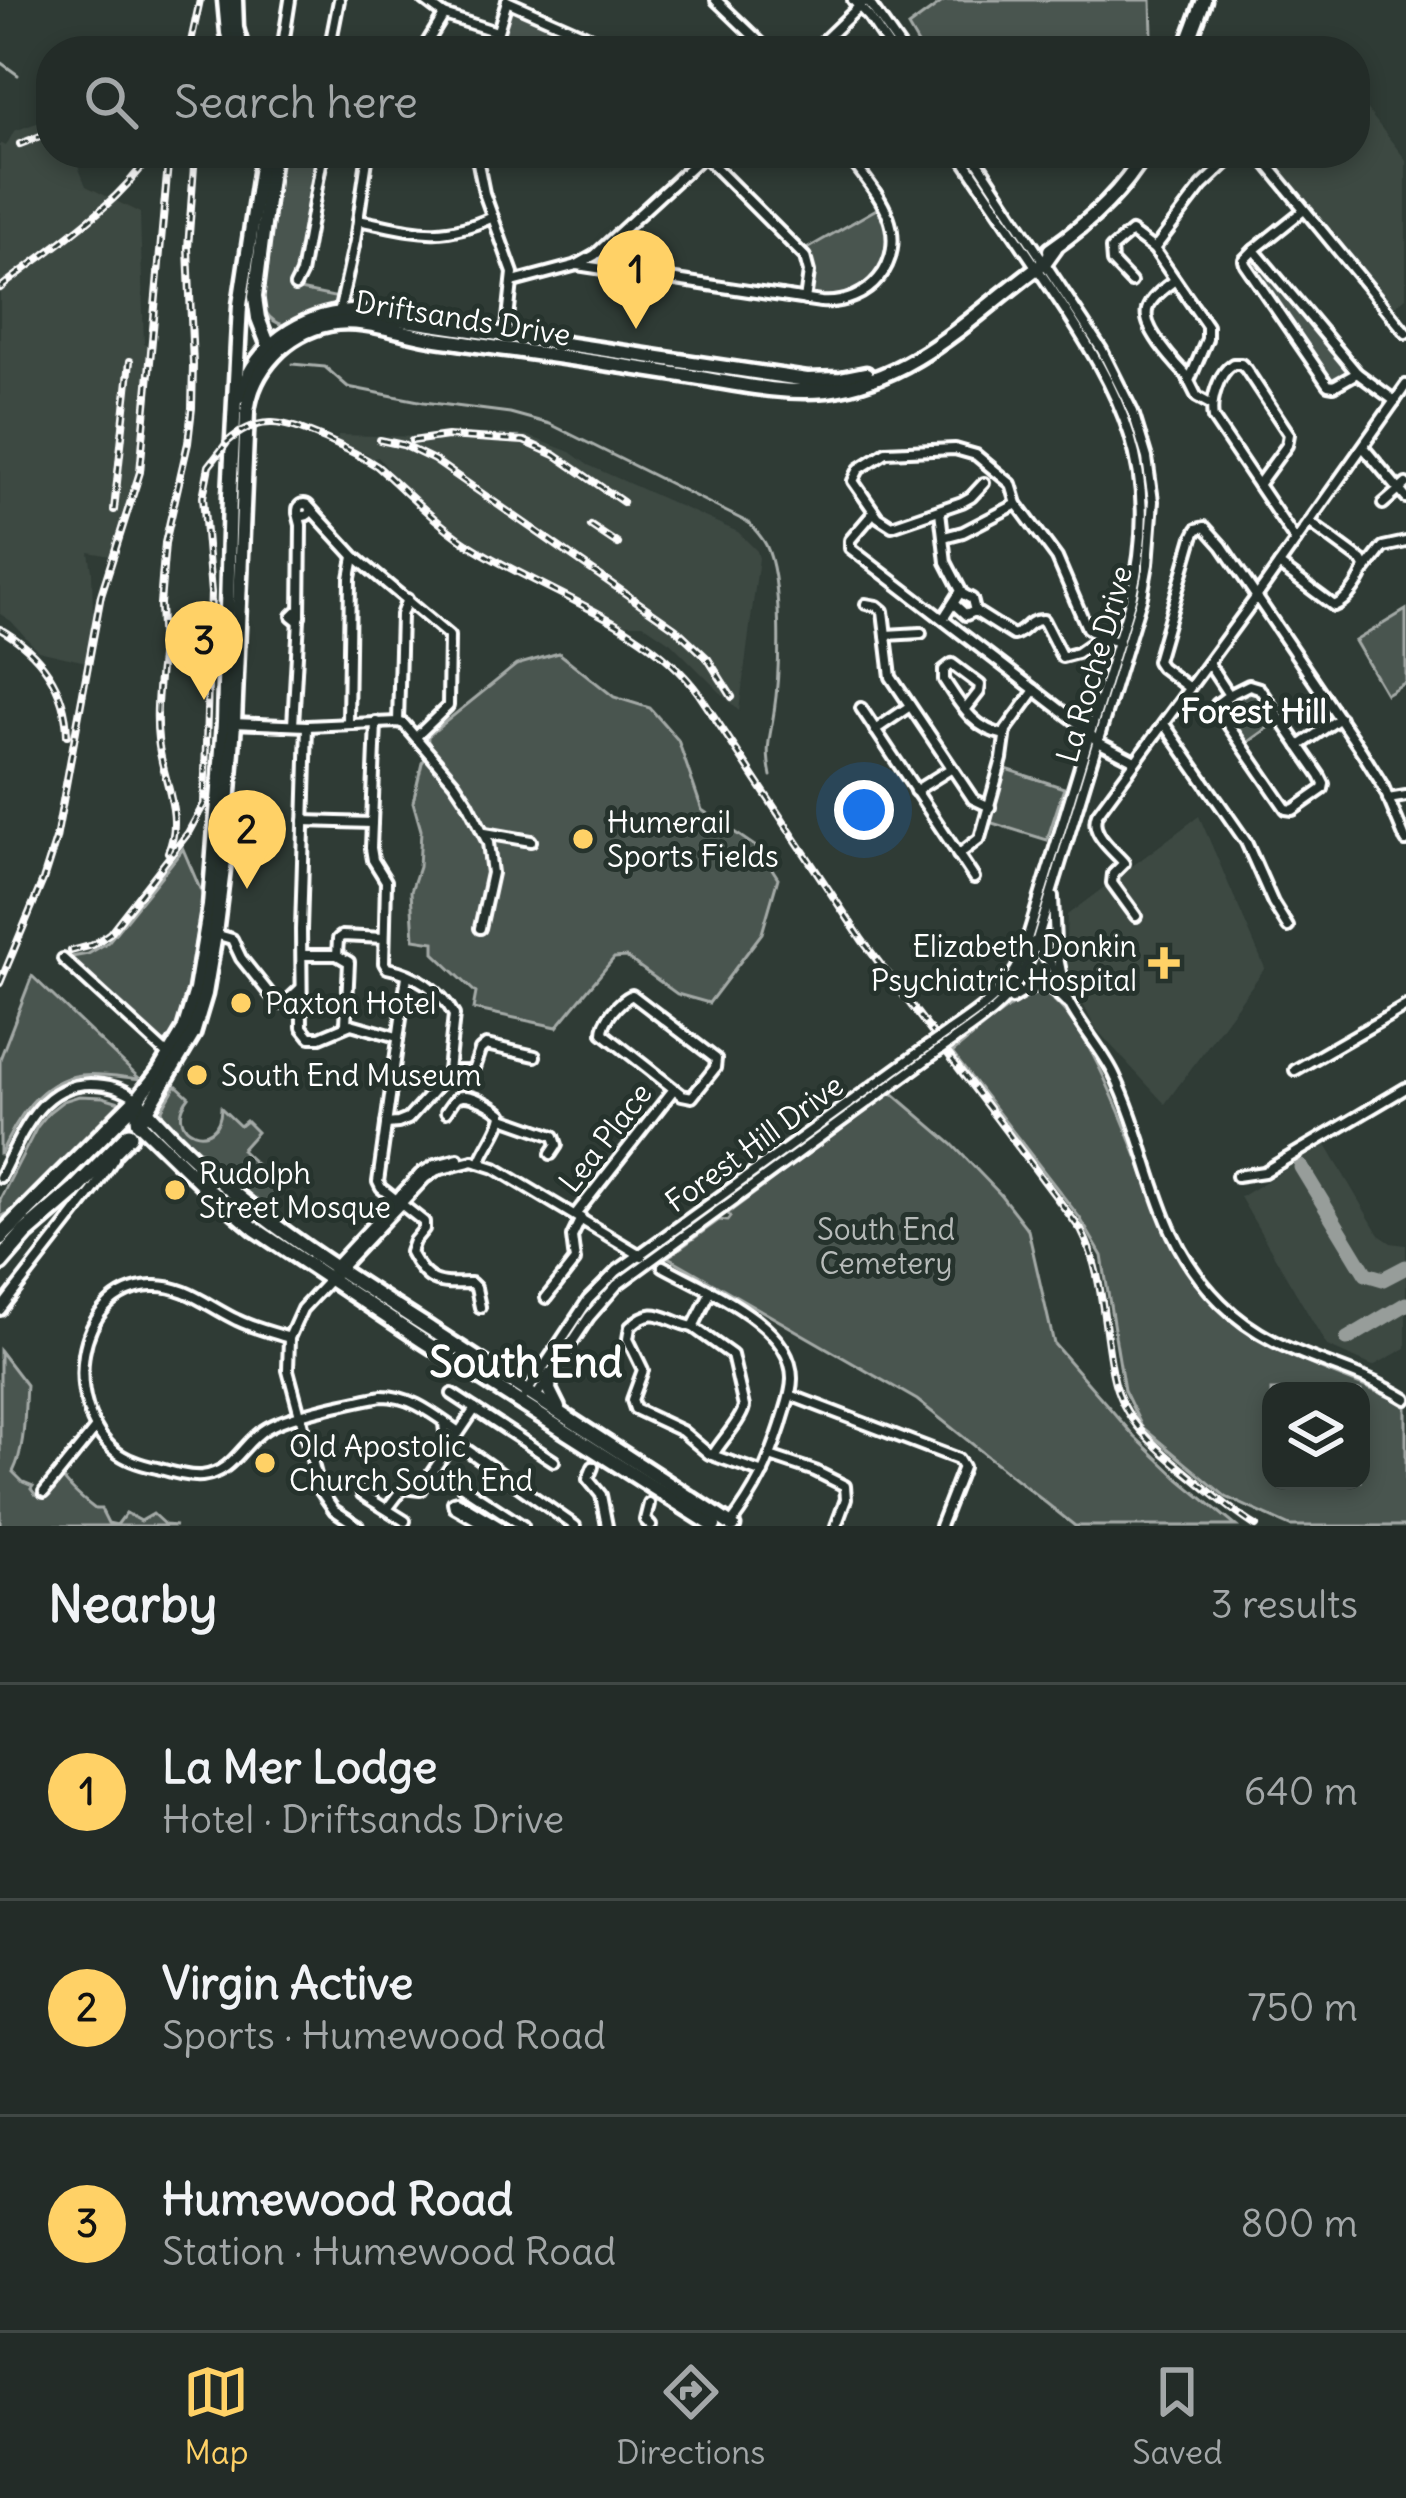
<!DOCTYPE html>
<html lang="en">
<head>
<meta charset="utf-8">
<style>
  body { margin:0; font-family:Delius,sans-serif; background:#2f3834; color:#f1f3f6 }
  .controls { position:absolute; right:36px; bottom:36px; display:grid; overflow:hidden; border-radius:24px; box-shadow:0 6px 18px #0003 }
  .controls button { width:108px; height:108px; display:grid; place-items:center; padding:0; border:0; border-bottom:3px solid #404845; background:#232c28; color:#f1f3f6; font:60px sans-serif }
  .you { position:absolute; left:864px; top:810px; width:42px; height:42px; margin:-30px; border:9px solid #fff; border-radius:50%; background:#1a73e8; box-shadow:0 0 0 18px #1a73e833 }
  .badge { display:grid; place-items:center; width:78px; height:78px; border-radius:50%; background:#ffd166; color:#111; font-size:39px; font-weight:700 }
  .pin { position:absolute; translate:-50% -99px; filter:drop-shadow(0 3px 6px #0008) }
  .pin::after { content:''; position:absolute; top:63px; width:42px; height:36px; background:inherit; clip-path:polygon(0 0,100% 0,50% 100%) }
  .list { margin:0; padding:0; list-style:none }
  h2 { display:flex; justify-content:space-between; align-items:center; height:156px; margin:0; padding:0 48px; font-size:51px }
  h2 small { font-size:39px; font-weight:400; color:#a3a7a8 }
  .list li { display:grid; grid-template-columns:78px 1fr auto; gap:36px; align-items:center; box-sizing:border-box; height:216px; padding:0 48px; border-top:3px solid #404845 }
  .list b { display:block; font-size:45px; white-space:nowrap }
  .list p { margin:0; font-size:39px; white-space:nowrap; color:#a3a7a8 }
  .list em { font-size:39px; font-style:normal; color:#a3a7a8 }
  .icon { flex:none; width:66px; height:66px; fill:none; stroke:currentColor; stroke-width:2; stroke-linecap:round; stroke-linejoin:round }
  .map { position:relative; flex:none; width:1406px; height:1526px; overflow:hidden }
  .search { position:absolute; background:#232c28; box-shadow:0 6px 18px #0003; left:36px; right:36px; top:36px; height:132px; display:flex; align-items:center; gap:30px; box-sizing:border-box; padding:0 42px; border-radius:48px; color:#a3a7a8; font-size:45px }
  .sheet { height:804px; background:#232c28 }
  nav { display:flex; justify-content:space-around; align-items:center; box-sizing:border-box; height:168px; border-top:3px solid #404845; background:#232c28; font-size:33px; color:#a3a7a8 }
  nav a { display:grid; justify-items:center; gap:6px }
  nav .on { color:#ffd166 }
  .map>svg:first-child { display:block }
  .built { fill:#3c4842 }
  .green { fill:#4a544f; stroke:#a4aaa7; stroke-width:3; fill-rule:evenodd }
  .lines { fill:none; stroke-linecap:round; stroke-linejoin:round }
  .stream { stroke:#a9afac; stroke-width:3 }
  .taxiway { stroke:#979d9a; stroke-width:15 }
  .minor-casing { stroke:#fff; stroke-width:16 }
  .major-casing { stroke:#fff; stroke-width:21 }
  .highway-casing { stroke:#fff; stroke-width:24 }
  .minor { stroke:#26332d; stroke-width:8 }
  .major { stroke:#26332d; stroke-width:12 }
  .highway { stroke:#26332d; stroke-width:15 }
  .rail-casing { stroke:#fff; stroke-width:8 }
  .rail { stroke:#26332d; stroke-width:3; stroke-dasharray:9; stroke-linecap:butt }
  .minor-bridge-casing { stroke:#fff; stroke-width:16; stroke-linecap:butt }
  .minor-bridge { stroke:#26332d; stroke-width:8 }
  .poi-dot { fill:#ffd166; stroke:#26332d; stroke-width:4.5 }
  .labels { text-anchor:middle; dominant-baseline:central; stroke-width:10; stroke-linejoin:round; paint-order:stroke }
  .street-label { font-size:30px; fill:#fff; stroke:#26332d }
  .poi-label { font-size:30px; fill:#fff; stroke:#26332d; text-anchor:start }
  .park-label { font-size:30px; fill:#b7bbb9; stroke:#26332d }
  .neighbourhood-label { font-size:33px; font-weight:bold; fill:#fff; stroke:#26332d }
  .district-label { font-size:42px; font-weight:bold; fill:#fff; stroke:#26332d }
</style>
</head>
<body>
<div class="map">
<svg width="1406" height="1526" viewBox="0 0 1406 1526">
  <rect width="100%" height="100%" fill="#2f3b35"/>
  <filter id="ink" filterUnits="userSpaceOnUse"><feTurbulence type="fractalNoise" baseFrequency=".00833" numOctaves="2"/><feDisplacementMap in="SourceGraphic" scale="24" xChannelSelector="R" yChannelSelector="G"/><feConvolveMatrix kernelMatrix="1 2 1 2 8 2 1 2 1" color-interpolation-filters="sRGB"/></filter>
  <g filter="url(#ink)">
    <!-- built -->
    <g class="built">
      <polygon points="1355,94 1406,160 1406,297 1394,307 1266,153 1355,153"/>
      <polygon points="51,118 51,153 73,153 86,186 140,213 144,344 147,345 148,359 139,468 110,556 89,552 92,571 93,614 86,662 38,651 11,621 0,614 0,143 6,146 14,131"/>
      <polygon points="438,432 526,435 570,452 588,465 738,532 757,551 759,558 739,711 671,643 643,624 625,624 492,557 458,534 395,478 378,457 371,459 368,454 337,443 338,435 425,437"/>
      <polygon points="1199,816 1265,968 1165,1104 1095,1028 1068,974 1065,957 1067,915"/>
      <polygon points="1326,1145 1379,1235 1391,1243 1406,1245 1406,1348 1373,1366 1327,1346 1240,1197"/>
    </g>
    <!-- green -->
    <g class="green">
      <polygon points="945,0 1151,0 1152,36 1081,51 922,51 908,27"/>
      <polygon points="516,8 613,51 496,51 507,14"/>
      <path d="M283,153H319L297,276L291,282L290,288L339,298L335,309L284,325C267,321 262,308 260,291Z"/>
      <path d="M880,207C907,256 867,313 812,296L811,263L803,251Z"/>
      <polygon points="1254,254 1352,372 1334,384 1329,383 1247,263"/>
      <polygon points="1406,610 1406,682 1386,694 1355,641"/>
      <polygon points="559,653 614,697 650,708 678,740 702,810 759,849 778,878 762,933 709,1003 677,994 626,957 614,958 557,1027 473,1009 476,993 434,953 434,942 414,939 411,891 419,867 421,830 413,802 422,763 427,756 428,736 516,665"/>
      <polygon points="1253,685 1278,721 1243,746 1218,708 1229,696"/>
      <polygon points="1006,769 1064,788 1047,840 989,822"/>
      <polygon points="183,849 203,896 186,998 172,1040 162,1043 66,958 88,954 108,942"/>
      <path d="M32,976L140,1079C121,1077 100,1073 81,1075C39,1080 16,1120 0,1155V1059Z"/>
      <path d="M1041,992C1094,1016 1142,1177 1167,1233C1176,1255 1191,1277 1207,1295C1261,1357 1335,1370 1406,1405V1526H1290L1226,1497L1142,1427L1124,1390L1102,1256L1080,1218L952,1053C980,1031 1008,1002 1041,992ZM1271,1391H1361V1481H1271Z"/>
      <path d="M176,1085L189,1097C161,1132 220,1154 221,1108L240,1126L246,1121L257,1132L241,1150L277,1184C278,1193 270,1203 262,1205L255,1202L163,1117L162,1109Z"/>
      <polygon points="891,1092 952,1144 1000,1194 1028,1230 1054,1344 1134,1436 1180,1480 1236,1526 1075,1526 917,1400 668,1257 719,1220 727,1221 730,1217 728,1213"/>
      <polygon points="79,1096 103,1097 123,1103 124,1106 21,1207 0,1217 0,1199 37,1127 49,1112 63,1101"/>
      <path d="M0,1351L26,1385C24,1413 26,1446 13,1472L23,1482L33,1486L31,1489L35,1494L46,1496L60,1474C69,1488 82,1499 95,1509H101L108,1523L117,1525L126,1513L141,1521L153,1514L165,1525L176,1526H0Z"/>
    </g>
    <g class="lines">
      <!-- stream -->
      <g class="stream">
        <polyline points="0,62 18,75"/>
        <path d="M292,364L325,367L348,387L424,402L510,413L550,424L749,523C755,530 762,537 766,545C783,580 780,673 774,712C770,739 765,746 771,776"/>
      </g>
      <!-- taxiway -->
      <g class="taxiway">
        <polyline points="1301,1167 1366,1274 1383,1279 1406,1267"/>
        <polyline points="1347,1339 1406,1304"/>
      </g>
      <!-- minor casing -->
      <g class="minor-casing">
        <g id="minor">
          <polyline points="424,0 444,15 497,32"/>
          <polyline points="716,0 769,51"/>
          <polyline points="853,0 869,17 892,51"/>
          <polyline points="867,0 903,51"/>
          <polyline points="507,1 621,51"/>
          <polyline points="282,44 328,51"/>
          <polyline points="282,51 290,0"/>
          <polyline points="329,51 339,0"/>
          <polyline points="422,51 444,15"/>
          <polyline points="492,51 507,1"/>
          <polyline points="813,51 866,0"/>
          <polyline points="476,153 484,193 513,273 506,337"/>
          <polyline points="701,153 805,257 809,272 805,300"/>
          <polyline points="1258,153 1406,333"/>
          <polyline points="856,166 875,153"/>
          <polyline points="1304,210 1254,250 1357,373 1395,401"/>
          <path d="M358,220C415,231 438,242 493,217"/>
          <polyline points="1154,249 1207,326 1207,339 1189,381 1197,397 1212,405"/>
          <polyline points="1254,250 1244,260 1245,264 1328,385 1334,386 1357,373"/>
          <path d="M577,265L821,302C868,306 906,263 888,216C880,194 860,173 847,153"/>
          <path d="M1175,280C1166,287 1150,298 1147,310C1142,329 1177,365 1189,378"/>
          <polyline points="513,282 577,265 595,255 706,153"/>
          <polyline points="1131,282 1112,262 1111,249 1131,232 1154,249 1202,186 1237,153"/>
          <polyline points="295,286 301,274 323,153"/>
          <polyline points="339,313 355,241 368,153"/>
          <polyline points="1363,447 1406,498"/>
          <polyline points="984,483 971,497 962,502 892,526 878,517 853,481 859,469 886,452 955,449 976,455 1011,484 1017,504 1057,558 1087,628 1100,637 1119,642"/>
          <path d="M1258,485L1287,445L1289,434L1246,369L1241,364H1233C1218,373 1210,402 1213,418L1296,541"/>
          <circle cx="304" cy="510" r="6"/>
          <polyline points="1383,504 1406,484"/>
          <polyline points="310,508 354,556 449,636 448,706 416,737"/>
          <polyline points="940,511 946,562 961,591 943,619"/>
          <polyline points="874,512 850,540 850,548 1083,727 1098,742 1135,761"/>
          <polyline points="298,513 301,525 300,615"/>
          <polyline points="944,537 963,532 1017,504"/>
          <path d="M1279,565L1334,606C1347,601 1362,580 1365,566L1362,561L1309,522"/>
          <polyline points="1366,569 1383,547 1406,542"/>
          <polyline points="866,604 877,606 883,611 891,677 973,799 990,807"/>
          <polyline points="955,605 966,615 975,611 972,599 961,593"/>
          <path d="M975,611L1013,635C1026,632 1026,620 1043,620L1062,657L1077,653L1100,637"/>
          <polygon points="296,612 300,616 297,620 292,616"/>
          <polyline points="886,635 921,633"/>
          <polyline points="1208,663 1229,695 1249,685 1259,688 1320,776 1324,784 1323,789 1293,810 1286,809 1217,709 1217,704 1229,695"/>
          <polyline points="1189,688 1161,667 1157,661 1193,537 1197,529 1205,527 1222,546 1362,752 1383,786 1406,841"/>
          <polyline points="861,708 974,878"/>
          <path d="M965,710L979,692L980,685L952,664L944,670V680C960,704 974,730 1005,735"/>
          <path d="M376,722L371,848L373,860L386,881L384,963L387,968C414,973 441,990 454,1015L448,1071L443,1080L408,1119L398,1123L386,1124"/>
          <polyline points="398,722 401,615 407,599"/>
          <polyline points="232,723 307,726 398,722 404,724 454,782 468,803 488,843 492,873 480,928"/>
          <polyline points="348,723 350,578 354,557"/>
          <polyline points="1164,724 1246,842 1273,903 1288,927"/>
          <polyline points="293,725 299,619"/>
          <polyline points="307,726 301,930 302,1027 310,1037 320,1037 351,1024 397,1037"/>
          <polyline points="875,730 910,706"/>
          <polyline points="1299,746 1340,718"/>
          <polyline points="915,791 952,768"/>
          <polyline points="1388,799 1406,796"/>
          <polyline points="304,821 372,823"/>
          <polyline points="485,833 531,841"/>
          <polyline points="958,855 980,838 1002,759 1006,730 1035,690"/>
          <polyline points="1053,897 1055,943 1062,977"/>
          <path d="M1136,916L1112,883L1113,874L1124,863C1112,849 1089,833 1097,814L1257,596L1406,385"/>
          <polyline points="215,934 232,939 241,958 277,1003 285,1003 300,989"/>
          <path d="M1034,942C1052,959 1059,983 1070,1005C1083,1029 1102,1050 1114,1074C1153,1155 1153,1236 1221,1303C1277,1359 1343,1360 1406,1399"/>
          <polyline points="303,955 337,955 349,962 346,1024"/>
          <polyline points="337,955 338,939 342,936 384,938"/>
          <polyline points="63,959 170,1057"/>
          <path d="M407,976L378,1182L381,1188L424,1222V1229L414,1241L410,1252C427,1285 438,1284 471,1283L476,1288L480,1307"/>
          <path d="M632,995L716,1059L715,1068L692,1097L682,1095L603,1033C603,1020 619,1001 632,995Z"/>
          <path d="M1012,999C1037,983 1045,980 1066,1002"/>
          <path d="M948,1032C978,1011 1007,994 1021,959L1131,599C1162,468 1123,396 1052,290C1021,245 990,199 959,153"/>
          <path d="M954,1040C1000,1007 1015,998 1036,943L1142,596L1148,564L1153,501L1147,458L1133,412L1102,350L972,153"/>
          <polyline points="1295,1070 1406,1006"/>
          <polyline points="448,1071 473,1071 480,1050 486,1045 535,1056"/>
          <path d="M446,1112C448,1109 455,1098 458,1097C470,1092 494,1107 502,1114C502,1127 485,1148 480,1163"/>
          <polyline points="503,1118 554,1136 557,1145 551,1154"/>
          <polyline points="473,1161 495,1168 642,1256"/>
          <polyline points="1237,1176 1264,1172 1406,1088"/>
          <path d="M0,1177C20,1139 38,1084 90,1084C107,1084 123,1088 136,1098"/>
          <polyline points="575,1215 674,1089"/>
          <path d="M663,1266C704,1289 793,1324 792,1379C792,1394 785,1410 781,1425C768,1465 756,1491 730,1525"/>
          <polyline points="332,1269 420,1174 435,1165 458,1159"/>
          <path d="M710,1293L693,1327L732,1355L744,1407C741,1421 721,1441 713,1455"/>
          <polyline points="546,1298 575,1261 572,1237 581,1218"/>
          <polyline points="0,1310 94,1189 114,1158"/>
          <path d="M693,1327C664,1321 655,1302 630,1327L628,1339L643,1370L632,1400L635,1409L682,1431L709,1454L763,1473"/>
          <path d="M289,1338C271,1332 253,1328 237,1320C209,1307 184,1284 152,1286C72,1290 63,1408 115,1451C127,1461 142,1465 157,1468C171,1472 187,1477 202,1476C235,1472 242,1442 267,1428C291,1414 353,1402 382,1396C413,1396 434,1415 459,1432"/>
          <polyline points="452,1394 554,1461"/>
          <polyline points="525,1395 588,1300 617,1271 928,1046"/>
          <polyline points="790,1395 958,1459 963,1467 940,1526"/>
          <polyline points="535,1398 589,1317 617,1285 934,1054"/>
          <polyline points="444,1423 445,1432 453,1440 575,1526"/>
          <polyline points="770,1456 815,1471 845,1486 846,1499 836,1526"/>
          <polyline points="593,1467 588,1479 601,1495 607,1526"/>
          <polyline points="462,1486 523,1526"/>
          <polyline points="44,1492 95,1429"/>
          <polyline points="362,1494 405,1521"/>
          <polyline points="649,1504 645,1520 651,1526"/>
          <polyline points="387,1509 403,1488 420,1490 475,1409"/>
          <polyline points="358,1526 334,1510 320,1490 288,1370 289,1338 302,1309 425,1178 437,1170 473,1161"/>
          <polyline points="487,1526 454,1507 453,1502 457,1501 499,1526"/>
        </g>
      </g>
      <!-- major casing -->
      <g class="major-casing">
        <g id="major">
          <polyline points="225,0 228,33 235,51"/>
          <polyline points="235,0 236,28 241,46"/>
          <polyline points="1185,51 1204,0"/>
          <polyline points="263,153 240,305 230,495 224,723 210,906 196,990 184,1030 159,1072 136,1101 138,1122 204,1186 255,1229 423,1341 714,1526"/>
          <path d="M1050,250C1086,225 1123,191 1145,153"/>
          <polyline points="270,349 258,318 255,297 273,153"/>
          <path d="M240,396C255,346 300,315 351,312L807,380L841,379L866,374"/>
          <path d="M142,1105C225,1200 327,1263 432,1330C532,1395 633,1460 733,1526"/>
          <path d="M139,1124L193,1034L205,994L215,934L224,861L234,723L247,412C252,369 286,333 329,324C364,317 402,334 437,339C519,351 600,362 682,375C729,382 780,395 827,390C916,380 976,311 1045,262L1055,248"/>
          <polyline points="550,1375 549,1390 558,1408"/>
        </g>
      </g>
      <!-- highway casing -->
      <g class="highway-casing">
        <g id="highway">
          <polyline points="0,1237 136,1101"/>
          <polyline points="0,1262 25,1233 76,1189 129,1135"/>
        </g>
      </g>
      <!-- minor -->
      <use href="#minor" class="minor"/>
      <!-- major -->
      <use href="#major" class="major"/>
      <!-- highway -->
      <use href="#highway" class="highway"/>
      <!-- rail casing -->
      <g class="rail-casing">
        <g id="rail">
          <polyline points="189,51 200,0"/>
          <polyline points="20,144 51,132"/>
          <path d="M0,288C52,247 115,209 152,153"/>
          <polyline points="380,440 403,445 434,460 675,628 708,659 732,697"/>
          <polyline points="412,441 447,436 524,441 555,455 623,502"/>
          <path d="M226,443C262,411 286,423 325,439C343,447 360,455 377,466C409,494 439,527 476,549C548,593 649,624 699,694L862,940L1081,1230C1104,1274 1103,1327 1113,1375C1123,1424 1160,1451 1197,1481C1216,1497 1235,1513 1256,1526"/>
          <polyline points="114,510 130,361"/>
          <polyline points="591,526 618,544"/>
          <path d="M0,629C40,652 66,688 67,735"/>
          <path d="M163,633C161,668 154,705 158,739C161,777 185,815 168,852"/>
          <polyline points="162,650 160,604 165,543 188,443 192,408 193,365 188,248 195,153"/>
          <polyline points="71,951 93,945 110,933 188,833 204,804 211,593 203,497 209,466 226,444"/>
          <polyline points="0,983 43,880 56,839 101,595 140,472 169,153"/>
        </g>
      </g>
      <!-- rail -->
      <use href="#rail" class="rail"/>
      <!-- minor-bridge casing -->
      <g class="minor-bridge-casing">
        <g id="minor-bridge">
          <polyline points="928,1046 948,1032"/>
          <polyline points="934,1054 954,1040"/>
        </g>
      </g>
      <!-- minor-bridge -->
      <use href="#minor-bridge" class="minor-bridge"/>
    </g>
  </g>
  <!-- markers -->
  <g class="poi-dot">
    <circle cx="583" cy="839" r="12"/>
    <path d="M1158 945h12v12h12v12h-12v12h-12v-12h-12v-12h12z"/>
    <circle cx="241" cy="1003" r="12"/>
    <circle cx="197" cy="1075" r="12"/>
    <circle cx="175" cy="1190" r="12"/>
    <circle cx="265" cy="1463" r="12"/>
  </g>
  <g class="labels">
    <!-- street labels -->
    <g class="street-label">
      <text transform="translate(463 318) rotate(9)">Driftsands Drive</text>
      <text transform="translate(1094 664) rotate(-74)">La Roche Drive</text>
      <text transform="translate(605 1137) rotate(-52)">Lea Place</text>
      <text transform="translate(754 1143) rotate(-36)">Forest Hill Drive</text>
    </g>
    <!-- poi labels -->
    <g class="poi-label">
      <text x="607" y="822">Humerail<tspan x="607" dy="34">Sports Fields</tspan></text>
      <text x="1137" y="946" text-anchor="end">Elizabeth Donkin<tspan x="1137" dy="34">Psychiatric Hospital</tspan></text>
      <text x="265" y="1003">Paxton Hotel</text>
      <text x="221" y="1075">South End Museum</text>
      <text x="199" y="1173">Rudolph<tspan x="199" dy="34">Street Mosque</tspan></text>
      <text x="289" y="1446">Old Apostolic<tspan x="289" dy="34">Church South End</tspan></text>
    </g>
    <!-- park labels -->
    <g class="park-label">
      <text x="886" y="1229">South End<tspan x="886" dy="34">Cemetery</tspan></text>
    </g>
    <!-- neighbourhood labels -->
    <g class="neighbourhood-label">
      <text x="1254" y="711">Forest Hill</text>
    </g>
    <!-- district labels -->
    <g class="district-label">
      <text x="526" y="1362">South End</text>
    </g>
  </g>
</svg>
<div class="controls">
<button><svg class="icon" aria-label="layers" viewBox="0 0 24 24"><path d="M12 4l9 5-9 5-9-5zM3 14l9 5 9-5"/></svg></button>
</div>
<div class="you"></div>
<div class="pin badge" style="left:636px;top:329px">1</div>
<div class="pin badge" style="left:247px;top:889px">2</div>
<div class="pin badge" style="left:204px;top:700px">3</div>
<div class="search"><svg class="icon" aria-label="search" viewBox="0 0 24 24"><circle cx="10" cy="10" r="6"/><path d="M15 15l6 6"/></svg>Search here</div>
</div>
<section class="sheet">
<h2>Nearby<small>3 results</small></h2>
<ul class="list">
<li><span class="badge">1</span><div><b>La Mer Lodge</b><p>Hotel · Driftsands Drive</p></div><em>640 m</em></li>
<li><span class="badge">2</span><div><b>Virgin Active</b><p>Sports · Humewood Road</p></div><em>750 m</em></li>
<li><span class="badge">3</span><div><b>Humewood Road</b><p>Station · Humewood Road</p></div><em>800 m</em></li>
</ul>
</section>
<nav>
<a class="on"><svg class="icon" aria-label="map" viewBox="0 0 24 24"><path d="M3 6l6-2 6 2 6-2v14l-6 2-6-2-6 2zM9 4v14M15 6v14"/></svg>Map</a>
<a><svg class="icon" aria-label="directions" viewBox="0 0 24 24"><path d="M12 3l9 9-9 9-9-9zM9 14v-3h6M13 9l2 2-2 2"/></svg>Directions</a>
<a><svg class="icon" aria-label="saved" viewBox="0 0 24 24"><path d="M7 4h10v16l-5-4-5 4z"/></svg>Saved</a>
</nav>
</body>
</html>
